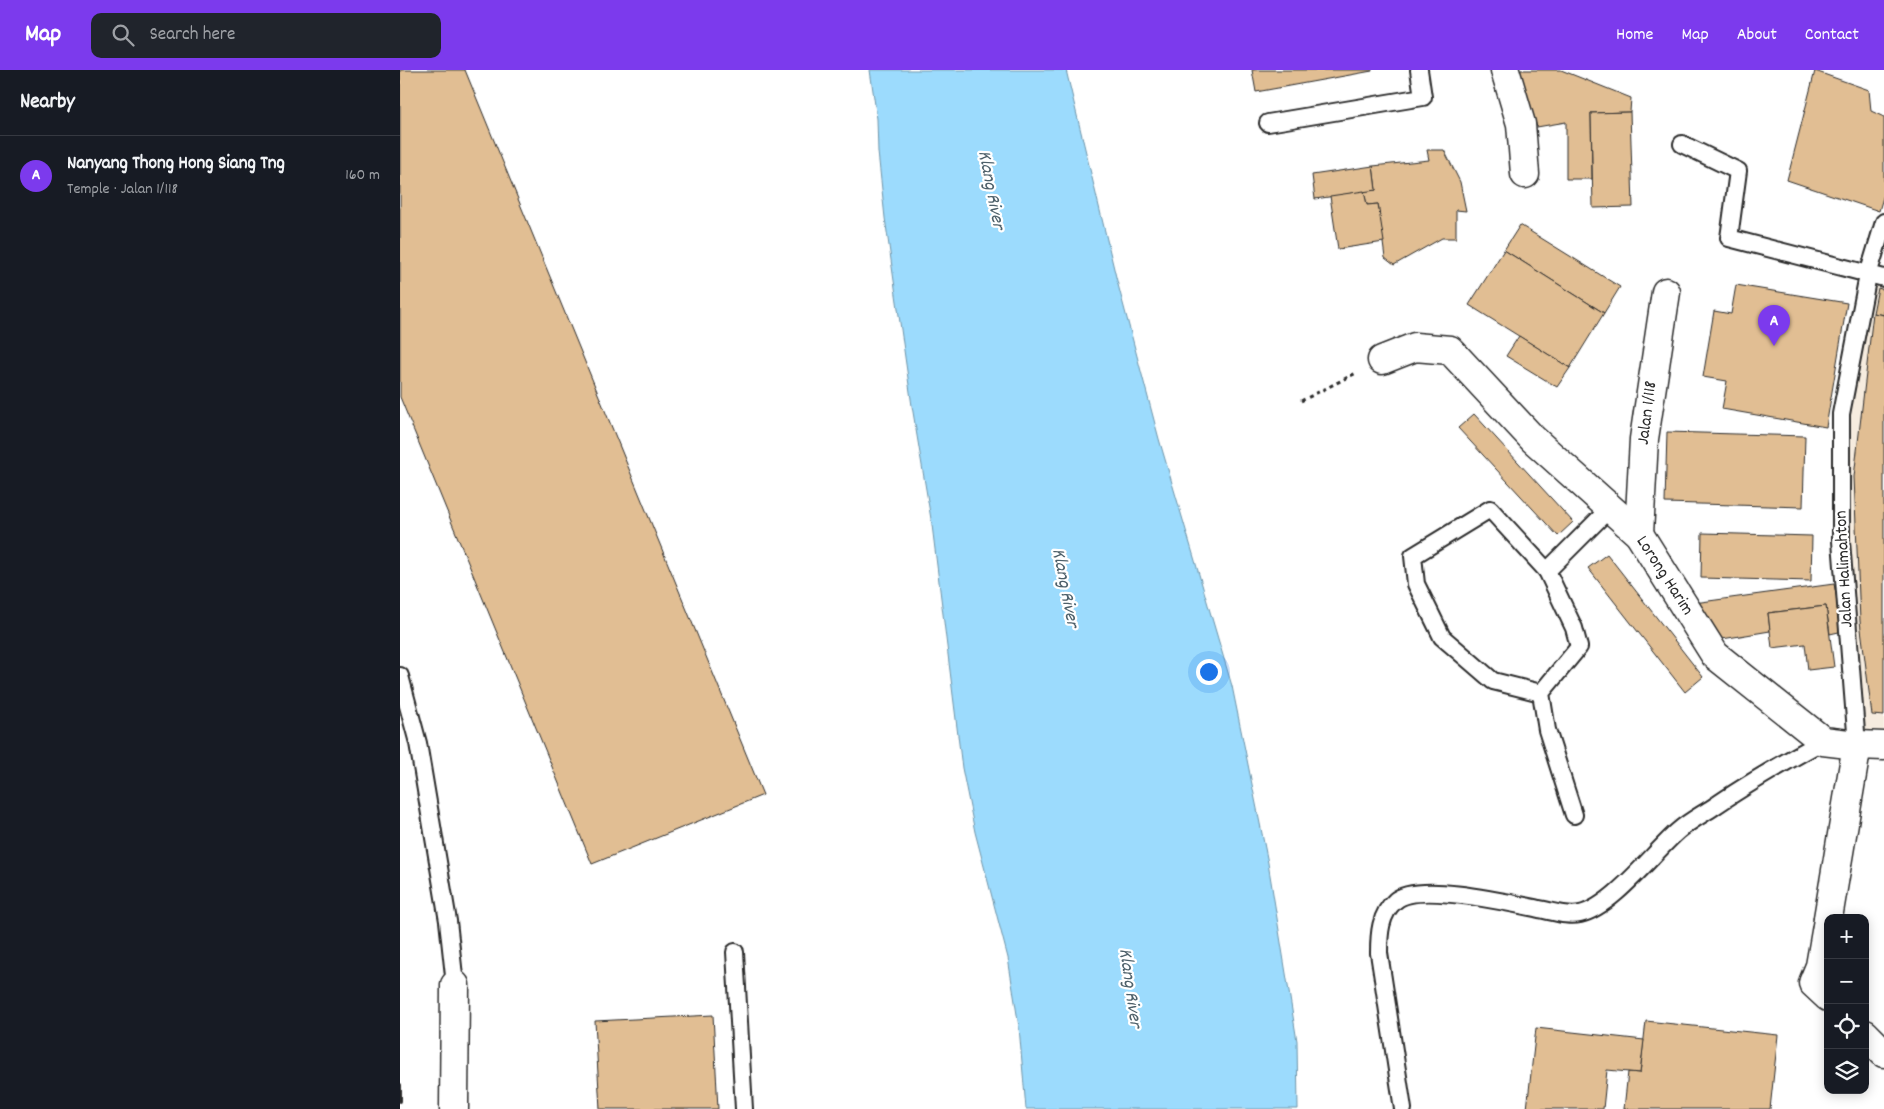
<!DOCTYPE html>
<html lang="en">
<head>
<meta charset="utf-8">
<style>
  body { margin:0; font-family:Dekko,sans-serif; background:#20242c; color:#f1f3f6 }
  .controls { position:absolute; right:15px; bottom:15px; display:grid; overflow:hidden; border-radius:10px; box-shadow:0 2px 12px #0003 }
  .controls button { width:45px; height:45px; display:grid; place-items:center; padding:0; border:0; border-bottom:1px solid #363941; background:#171b24; color:#f1f3f6; font:25px sans-serif }
  .you { position:absolute; left:808px; top:601px; width:18px; height:18px; margin:-12px; border:4px solid #fff; border-radius:50%; background:#1a73e8; box-shadow:0 0 0 8px #1a73e833 }
  .badge { display:grid; place-items:center; width:32px; height:32px; border-radius:50%; background:#7c3aed; color:#fff; font-size:16px; font-weight:700 }
  .pin { position:absolute; translate:-50% -41px; filter:drop-shadow(0 1px 2px #0008) }
  .pin::after { content:''; position:absolute; top:26px; width:18px; height:15px; background:inherit; clip-path:polygon(0 0,100% 0,50% 100%) }
  .list { margin:0; padding:0; list-style:none }
  h2 { display:flex; justify-content:space-between; align-items:center; height:65px; margin:0; padding:0 20px; font-size:21px }
  h2 small { font-size:16px; font-weight:400; color:#9ea1a6 }
  .list li { display:grid; grid-template-columns:32px 1fr auto; gap:15px; align-items:center; box-sizing:border-box; height:80px; padding:0 20px; border-top:1px solid #363941 }
  .list b { display:block; font-size:19px; white-space:nowrap }
  .list p { margin:0; font-size:16px; white-space:nowrap; color:#9ea1a6 }
  .list em { font-size:16px; font-style:normal; color:#9ea1a6 }
  .icon { flex:none; width:28px; height:28px; fill:none; stroke:currentColor; stroke-width:2; stroke-linecap:round; stroke-linejoin:round }
  .map { position:relative; flex:none; width:1484px; height:1039px; overflow:hidden }
  header { display:flex; align-items:center; gap:30px; box-sizing:border-box; height:70px; padding:0 25px; background:#7c3aed; color:#fff }
  header strong { font-size:24px }
  nav { display:flex; gap:28px; margin-inline-start:auto; font-size:18px }
  .search { width:350px; height:45px; background:#20242c; display:flex; align-items:center; gap:12px; box-sizing:border-box; padding:0 18px; border-radius:10px; color:#9ea1a6; font-size:19px }
  main { display:flex }
  aside { flex:1; background:#171b24 }
  .map>svg:first-child { display:block }
  .built { fill:#f6ecdf }
  .water { fill:#9cdbfd; stroke:#6f95a9 }
  .building { fill:#e1be93; stroke:#2b2b2b }
  .lines { fill:none; stroke-linecap:round; stroke-linejoin:round }
  .service-casing { stroke:#2b2b2b; stroke-width:20 }
  .minor-casing { stroke:#2b2b2b; stroke-width:31 }
  .path { stroke:#2b2b2b; stroke-width:3; stroke-dasharray:4 4; stroke-linecap:butt }
  .service { stroke:#fff; stroke-width:16 }
  .minor { stroke:#fff; stroke-width:28 }
  .rail { stroke:#2b2b2b; stroke-width:4 }
  .labels { text-anchor:middle; dominant-baseline:central; stroke-width:4.5; stroke-linejoin:round; paint-order:stroke }
  .street-label { font-size:18px; fill:#2b2b2b; stroke:#fff }
  .water-label { font-size:19px; font-style:italic; fill:#4d606a; stroke:#fff }
</style>
</head>
<body>
<header>
<strong>Map</strong>
<div class="search"><svg class="icon" aria-label="search" viewBox="0 0 24 24"><circle cx="10" cy="10" r="6"/><path d="M15 15l6 6"/></svg>Search here</div>
<nav><a>Home</a><a>Map</a><a>About</a><a>Contact</a></nav>
</header>
<main>
<aside>
<h2>Nearby<small></small></h2>
<ul class="list">
<li><span class="badge">A</span><div><b>Nanyang Thong Hong Siang Tng</b><p>Temple · Jalan 1/118</p></div><em>160 m</em></li>
</ul>
</aside>
<div class="map">
<svg width="1484" height="1039" viewBox="0 0 1484 1039">
  <rect width="100%" height="100%" fill="#fff"/>
  <filter id="ink" filterUnits="userSpaceOnUse"><feTurbulence type="fractalNoise" baseFrequency=".02" numOctaves="2"/><feDisplacementMap in="SourceGraphic" scale="10" xChannelSelector="R" yChannelSelector="G"/><feConvolveMatrix kernelMatrix="1 2 1 2 8 2 1 2 1" color-interpolation-filters="sRGB"/></filter>
  <g filter="url(#ink)">
    <!-- built -->
    <polygon class="built" points="1472,211 1484,214 1484,665 1463,665 1447,471 1447,345"/>
    <!-- water -->
    <polygon class="water" points="470,0 666,0 716,207 759,369 832,616 868,793 897,971 898,1039 626,1039 619,957 608,888 575,762 562,698 532,455 512,336 485,148 478,82 477,49"/>
    <!-- building -->
    <g class="building">
      <polygon points="0,0 65,0 363,725 192,794 0,327"/>
      <polygon points="852,0 972,0 972,1 856,22"/>
      <polygon points="1119,0 1161,0 1231,28 1230,42 1191,43 1192,109 1166,109 1166,52 1137,57"/>
      <polygon points="1415,1 1469,20 1471,41 1484,47 1484,124 1479,141 1387,110"/>
      <polygon points="1230,42 1233,137 1193,138 1191,43"/>
      <polygon points="1027,80 1044,80 1060,112 1066,141 1056,140 1056,168 1042,168 994,195 985,188 978,134 967,135 964,121 976,120 973,96 1029,90"/>
      <polygon points="973,96 976,120 915,129 912,105"/>
      <polygon points="964,121 967,135 978,134 984,172 938,179 930,126"/>
      <polygon points="1120,155 1220,217 1204,243 1104,180"/>
      <polygon points="1104,180 1204,243 1170,298 1069,235"/>
      <polygon points="1336,215 1447,233 1426,357 1322,339 1327,311 1303,307 1314,241 1331,244"/>
      <polygon points="1478,218 1484,220 1484,245 1473,243"/>
      <polygon points="1473,243 1484,245 1484,646 1472,645 1460,551 1454,407"/>
      <polygon points="1119,266 1170,298 1157,317 1106,286"/>
      <polygon points="1074,344 1173,452 1158,466 1058,358"/>
      <polygon points="1267,362 1405,366 1403,437 1265,433"/>
      <polygon points="1302,463 1412,466 1411,511 1301,508"/>
      <polygon points="1207,484 1303,607 1285,622 1188,498"/>
      <polygon points="1434,514 1443,561 1430,564 1426,536 1368,543 1370,561 1316,570 1294,533"/>
      <polygon points="1426,536 1434,597 1408,600 1405,574 1372,578 1368,543"/>
      <polygon points="313,945 318,1039 200,1039 195,951"/>
      <polygon points="1246,951 1378,965 1370,1039 1224,1039 1228,1002 1240,1003"/>
      <polygon points="1136,958 1244,970 1240,1003 1207,1000 1203,1039 1127,1039"/>
    </g>
    <g class="lines">
      <!-- service casing -->
      <g class="service-casing">
        <g id="service">
          <polyline points="868,53 1023,27 1019,0"/>
          <polyline points="1282,74 1338,101 1329,168 1484,208"/>
          <polyline points="0,606 18,673 48,851 55,915"/>
          <polyline points="1141,623 1093,611 1042,567 1016,514 1013,486 1090,439 1147,501"/>
          <polyline points="1457,675 1441,471 1441,344 1468,205 1484,152"/>
          <polyline points="1174,745 1147,660 1141,623 1179,577 1174,558 1147,501 1210,438"/>
          <polyline points="335,882 344,1039"/>
          <path d="M1003,1039L979,883C979,864 980,844 995,831C1017,811 1110,833 1139,839C1152,841 1167,847 1180,844C1212,837 1253,783 1278,761C1288,752 1301,745 1312,738C1348,713 1385,692 1423,671"/>
        </g>
      </g>
      <!-- minor casing -->
      <g class="minor-casing">
        <g id="minor">
          <polyline points="1105,0 1121,54 1125,104"/>
          <polyline points="982,290 1015,277 1050,280 1133,369 1239,464 1315,585 1423,671 1457,675 1484,676"/>
          <polyline points="1239,464 1244,369 1266,222"/>
          <polyline points="1428,848 1457,675"/>
          <polyline points="1428,850 1420,896 1413,913 1428,927"/>
          <polyline points="1465,964 1484,983"/>
          <polyline points="54,1039 55,915"/>
        </g>
      </g>
      <!-- path -->
      <polyline class="path" points="901,331 958,302"/>
      <!-- service -->
      <use href="#service" class="service"/>
      <!-- minor -->
      <use href="#minor" class="minor"/>
      <!-- rail -->
      <polyline class="rail" points="0,1015 0,1031"/>
    </g>
  </g>
  <g class="labels">
    <!-- street labels -->
    <g class="street-label">
      <text transform="translate(1248 343) rotate(-83)">Jalan 1/118</text>
      <text transform="translate(1445 499) rotate(-93)">Jalan Halimahton</text>
      <text transform="translate(1264 506) rotate(57)">Lorong Harim</text>
    </g>
    <!-- water labels -->
    <g class="water-label">
      <text transform="translate(590 120) rotate(79)">Klang River</text>
      <text transform="translate(664 518) rotate(79)">Klang River</text>
      <text transform="translate(729 918) rotate(82)">Klang River</text>
    </g>
  </g>
</svg>
<div class="controls">
<button>+</button>
<button>−</button>
<button><svg class="icon" aria-label="locate" viewBox="0 0 24 24"><circle cx="12" cy="12" r="6"/><path d="M12 2v4M12 18v4M2 12h4M18 12h4"/></svg></button>
<button><svg class="icon" aria-label="layers" viewBox="0 0 24 24"><path d="M12 4l9 5-9 5-9-5zM3 14l9 5 9-5"/></svg></button>
</div>
<div class="you"></div>
<div class="pin badge" style="left:1374px;top:276px">A</div>
</div>
</main>
</body>
</html>
